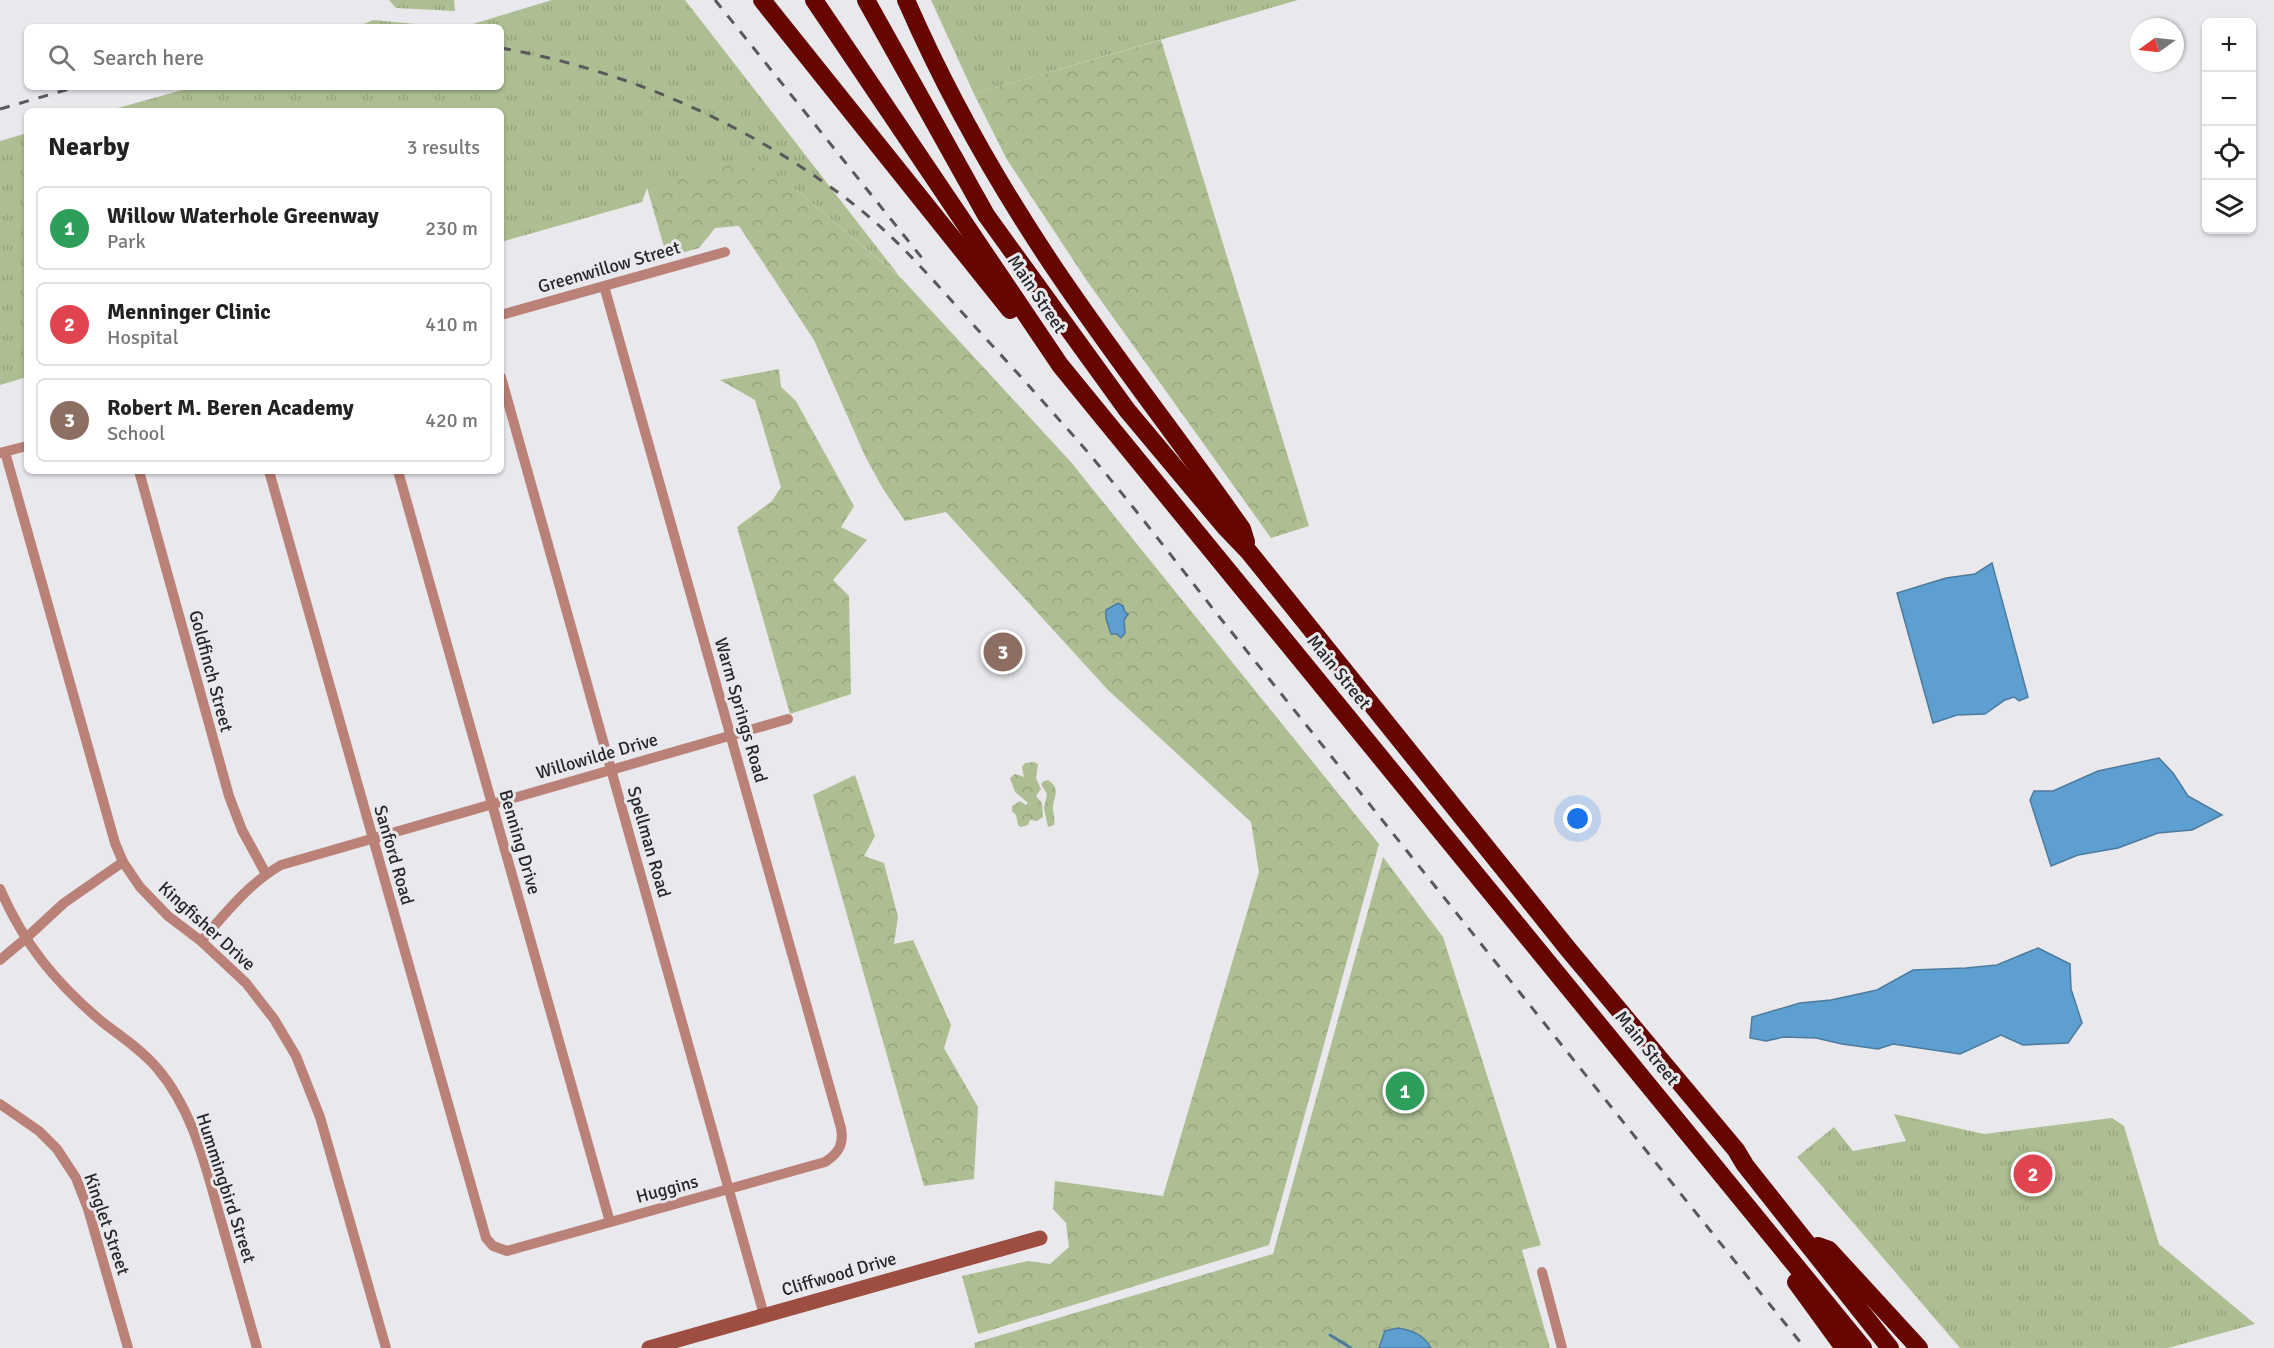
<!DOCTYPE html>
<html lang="en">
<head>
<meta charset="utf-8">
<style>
  body { margin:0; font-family:Signika,sans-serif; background:#f2f2f2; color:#222 }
  .controls { position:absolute; right:18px; top:18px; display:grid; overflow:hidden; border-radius:9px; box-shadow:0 2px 4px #0004 }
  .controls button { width:54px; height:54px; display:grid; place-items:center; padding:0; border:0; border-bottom:2px solid #e0e0e0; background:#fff; color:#222; font:30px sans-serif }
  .compass { position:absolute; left:2130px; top:18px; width:54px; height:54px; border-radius:50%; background:#fff; box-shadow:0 2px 4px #0004; rotate:255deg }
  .you { position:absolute; left:1578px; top:819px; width:21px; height:21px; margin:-15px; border:4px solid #fff; border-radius:50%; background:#1a73e8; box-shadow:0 0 0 9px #1a73e833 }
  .badge { display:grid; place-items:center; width:39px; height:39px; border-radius:50%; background:#7c3aed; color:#fff; font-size:20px; font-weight:700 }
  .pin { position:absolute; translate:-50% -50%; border:3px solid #fff; box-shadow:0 2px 6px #0006 }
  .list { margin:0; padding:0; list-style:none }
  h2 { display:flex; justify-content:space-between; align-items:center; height:78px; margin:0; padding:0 24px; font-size:26px }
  h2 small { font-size:20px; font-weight:400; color:#767676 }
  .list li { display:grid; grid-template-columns:39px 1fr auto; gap:18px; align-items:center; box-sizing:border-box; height:84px; margin:0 12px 12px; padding:0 12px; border:2px solid #e0e0e0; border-radius:9px }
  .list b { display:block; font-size:22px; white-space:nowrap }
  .list p { margin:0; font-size:20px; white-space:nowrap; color:#767676 }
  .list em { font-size:20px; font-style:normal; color:#767676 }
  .icon { flex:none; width:33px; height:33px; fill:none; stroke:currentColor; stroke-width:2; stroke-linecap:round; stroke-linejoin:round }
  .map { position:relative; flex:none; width:2274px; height:1348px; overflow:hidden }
  .search { position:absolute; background:#fff; box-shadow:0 2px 4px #0004; left:24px; top:24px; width:480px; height:66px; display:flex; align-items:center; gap:15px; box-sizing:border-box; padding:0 21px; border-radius:9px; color:#767676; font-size:22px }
  .panel { position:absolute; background:#fff; box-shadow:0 2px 4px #0004; left:24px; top:108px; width:480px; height:366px; border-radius:9px }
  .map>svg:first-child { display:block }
  .grass { fill:url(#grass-tufts) }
  .forest { fill:url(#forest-crowns) }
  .water { fill:#5d9fd0; stroke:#4d7b9e; stroke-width:1.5 }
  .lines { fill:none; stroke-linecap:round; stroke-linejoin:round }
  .stream { stroke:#4d7b9e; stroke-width:3 }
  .street { stroke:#b98177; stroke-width:10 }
  .secondary { stroke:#9d4e41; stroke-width:15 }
  .highway { stroke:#650600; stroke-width:18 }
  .rail { stroke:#59585b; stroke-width:3; stroke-dasharray:10 10; stroke-linecap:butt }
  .labels { text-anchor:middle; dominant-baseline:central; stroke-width:6; stroke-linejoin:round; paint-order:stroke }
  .street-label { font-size:18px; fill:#272628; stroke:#e9e8ec }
</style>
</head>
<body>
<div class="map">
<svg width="2274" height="1348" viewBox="0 0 2274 1348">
  <defs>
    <pattern id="grass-tufts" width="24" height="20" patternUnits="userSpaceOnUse" patternTransform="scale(1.5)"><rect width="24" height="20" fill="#adbe92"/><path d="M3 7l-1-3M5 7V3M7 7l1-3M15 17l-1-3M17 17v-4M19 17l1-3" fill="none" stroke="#95a37e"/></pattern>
    <pattern id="forest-crowns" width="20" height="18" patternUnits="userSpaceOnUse" patternTransform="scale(1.5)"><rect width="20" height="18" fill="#adbe92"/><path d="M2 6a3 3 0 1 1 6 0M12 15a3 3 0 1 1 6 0" fill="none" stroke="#95a37e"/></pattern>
  </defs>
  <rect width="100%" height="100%" fill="#e9e8ec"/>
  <!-- grass -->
  <g class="grass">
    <polygon points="389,0 454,0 455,11 396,8"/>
    <polygon points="552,0 685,0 900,277 795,189 647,188 642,202 501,242 501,111 107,111 193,87 501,87 501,27 463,27"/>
    <polygon points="931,0 1298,0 974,94"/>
    <polygon points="373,20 447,27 357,27"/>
    <polygon points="27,133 27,377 0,385 0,141"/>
    <polygon points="1894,1114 1984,1134 2112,1118 2124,1126 2159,1244 2255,1324 2168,1348 1960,1348 1797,1157 1834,1127 1853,1151 1906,1141"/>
  </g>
  <!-- forest -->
  <g class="forest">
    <polygon points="1161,40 1309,526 1271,538 1087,281 1006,158 974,94"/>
    <polygon points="740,160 795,189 902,279 1070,461 1379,844 1269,1245 978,1334 962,1276 1028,1261 1050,1264 1069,1247 1066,1223 1053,1209 1055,1181 1163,1196 1259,872 1251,822 1107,689 946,512 905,521 883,489 865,456 814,340 739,226 715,228 699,248 667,257 647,188"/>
    <polygon points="779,369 781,387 796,401 854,506 841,527 867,540 833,580 849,596 851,694 790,714 737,527 772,501 781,487 755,400 720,380"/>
    <polygon points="1034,762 1038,764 1036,778 1041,789 1036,796 1042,803 1043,817 1037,821 1030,820 1028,825 1021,827 1018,825 1016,815 1012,811 1012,806 1020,801 1026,805 1028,803 1015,792 1010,778 1015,774 1024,777 1022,767 1025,763"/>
    <polygon points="855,775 875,836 864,856 884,863 898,917 894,944 913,940 951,1025 944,1048 978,1107 974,1179 924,1186 813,795"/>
    <path d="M1048,780C1060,788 1055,795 1053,806C1052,813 1056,818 1054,825L1048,827L1044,808L1047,794L1041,784L1044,781Z"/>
    <polygon points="1383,857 1443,937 1541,1245 1522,1250 1550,1348 975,1348 974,1343 1273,1254"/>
  </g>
  <!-- water -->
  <g class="water">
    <polygon points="1992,563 2028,697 2019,701 2014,697 2005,700 1985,714 1957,715 1933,723 1897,593 1946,578 1975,574"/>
    <polygon points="1118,603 1123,606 1125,612 1128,614 1124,620 1125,633 1121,638 1117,634 1111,634 1106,619 1106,610"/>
    <polygon points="2159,758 2173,773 2188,796 2222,815 2192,830 2158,833 2118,848 2078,855 2051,866 2030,800 2034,791 2053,791 2098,771"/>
    <polygon points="2038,948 2070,964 2071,989 2082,1023 2068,1043 2023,1045 2001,1035 1960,1054 1893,1044 1878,1049 1842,1044 1816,1038 1784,1037 1766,1041 1750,1038 1752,1017 1800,1003 1831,1000 1877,990 1913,970 1966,968 1997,965"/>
    <path d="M1398,1328C1413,1331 1423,1334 1431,1348H1379L1385,1331Z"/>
  </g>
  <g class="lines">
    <!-- stream -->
    <polyline class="stream" points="1330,1335 1351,1348"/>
    <!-- street -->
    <g class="street">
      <polyline points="501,315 725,252"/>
      <polyline points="501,377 764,1315"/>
      <polyline points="5,452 115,843 123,862 140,887 168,916 201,941 246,983 274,1019 296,1056 320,1117 386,1348"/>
      <polyline points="0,453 27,446"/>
      <polyline points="139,471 229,796 242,830 266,874"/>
      <path d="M269,471L486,1238L493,1246L507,1251L825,1162C839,1153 844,1144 841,1128L604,286"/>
      <polyline points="398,471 610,1222"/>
      <path d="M0,889C24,944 55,982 101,1021C120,1036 141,1049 157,1068C193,1110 205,1165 220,1217C232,1261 245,1304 257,1348"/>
      <path d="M201,941C225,914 249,883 281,865L788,719"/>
      <polyline points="0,960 25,939 64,903 123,862"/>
      <polyline points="0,1104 39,1131 57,1149 76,1178 88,1209 128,1348"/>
      <polyline points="1542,1272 1562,1348"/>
    </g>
    <!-- secondary -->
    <polyline class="secondary" points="649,1348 1040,1238"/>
    <!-- highway -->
    <g class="highway">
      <polyline points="762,0 1010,310"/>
      <polyline points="814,0 1060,365 1863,1348"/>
      <polyline points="866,0 986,215 1127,410 1225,527 1249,552 1568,949 1736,1150 1745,1165 1890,1348"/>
      <path d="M906,0C946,92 995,179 1051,263C1111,353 1179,439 1242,529L1246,542"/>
      <polyline points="1818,1246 1829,1250 1919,1348"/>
      <polyline points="1796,1282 1844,1348"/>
    </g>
    <!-- rail -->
    <g class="rail">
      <polyline points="715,0 922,258"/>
      <path d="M501,48C627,70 751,125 852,203C899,239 938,286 978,330C1014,369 1050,409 1085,449C1132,504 1176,562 1221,619C1416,861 1609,1106 1805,1348"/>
      <polyline points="0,109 76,87"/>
    </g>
  </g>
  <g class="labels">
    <!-- street labels -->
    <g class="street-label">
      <text transform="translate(609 267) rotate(-16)">Greenwillow Street</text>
      <text transform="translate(1037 294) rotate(56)">Main Street</text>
      <text transform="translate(211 671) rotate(75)">Goldfinch Street</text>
      <text transform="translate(1339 672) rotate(51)">Main Street</text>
      <text transform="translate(741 710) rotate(74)">Warm Springs Road</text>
      <text transform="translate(597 756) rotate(-16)">Willowilde Drive</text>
      <text transform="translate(520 842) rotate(74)">Benning Drive</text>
      <text transform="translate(649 842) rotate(74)">Spellman Road</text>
      <text transform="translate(394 855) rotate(74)">Sanford Road</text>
      <text transform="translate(207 926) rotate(42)">Kingfisher Drive</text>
      <text transform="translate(1647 1048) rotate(51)">Main Street</text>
      <text transform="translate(226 1188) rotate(72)">Hummingbird Street</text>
      <text transform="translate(667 1189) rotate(-15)">Huggins</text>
      <text transform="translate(107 1224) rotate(71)">Kinglet Street</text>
      <text transform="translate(839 1274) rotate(-16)">Cliffwood Drive</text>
    </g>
  </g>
</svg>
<div class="controls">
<button>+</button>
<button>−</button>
<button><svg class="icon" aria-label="locate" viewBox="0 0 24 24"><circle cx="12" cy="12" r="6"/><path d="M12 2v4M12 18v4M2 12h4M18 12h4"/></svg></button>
<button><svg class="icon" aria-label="layers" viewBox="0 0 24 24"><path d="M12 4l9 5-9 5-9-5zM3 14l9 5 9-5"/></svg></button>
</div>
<svg class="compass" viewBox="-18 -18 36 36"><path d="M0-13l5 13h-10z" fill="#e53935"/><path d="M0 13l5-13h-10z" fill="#767676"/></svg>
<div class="you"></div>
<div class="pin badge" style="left:1405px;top:1091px;background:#2e9e5b">1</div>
<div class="pin badge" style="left:2033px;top:1174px;background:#e0444e">2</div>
<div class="pin badge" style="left:1003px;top:652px;background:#8d6e63">3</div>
<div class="search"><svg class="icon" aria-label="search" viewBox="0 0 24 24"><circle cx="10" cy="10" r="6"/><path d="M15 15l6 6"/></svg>Search here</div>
<section class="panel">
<h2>Nearby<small>3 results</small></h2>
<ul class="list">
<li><span class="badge" style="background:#2e9e5b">1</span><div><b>Willow Waterhole Greenway</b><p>Park</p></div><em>230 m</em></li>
<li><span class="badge" style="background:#e0444e">2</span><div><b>Menninger Clinic</b><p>Hospital</p></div><em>410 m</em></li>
<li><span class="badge" style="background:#8d6e63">3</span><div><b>Robert M. Beren Academy</b><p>School</p></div><em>420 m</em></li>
</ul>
</section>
</div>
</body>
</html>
